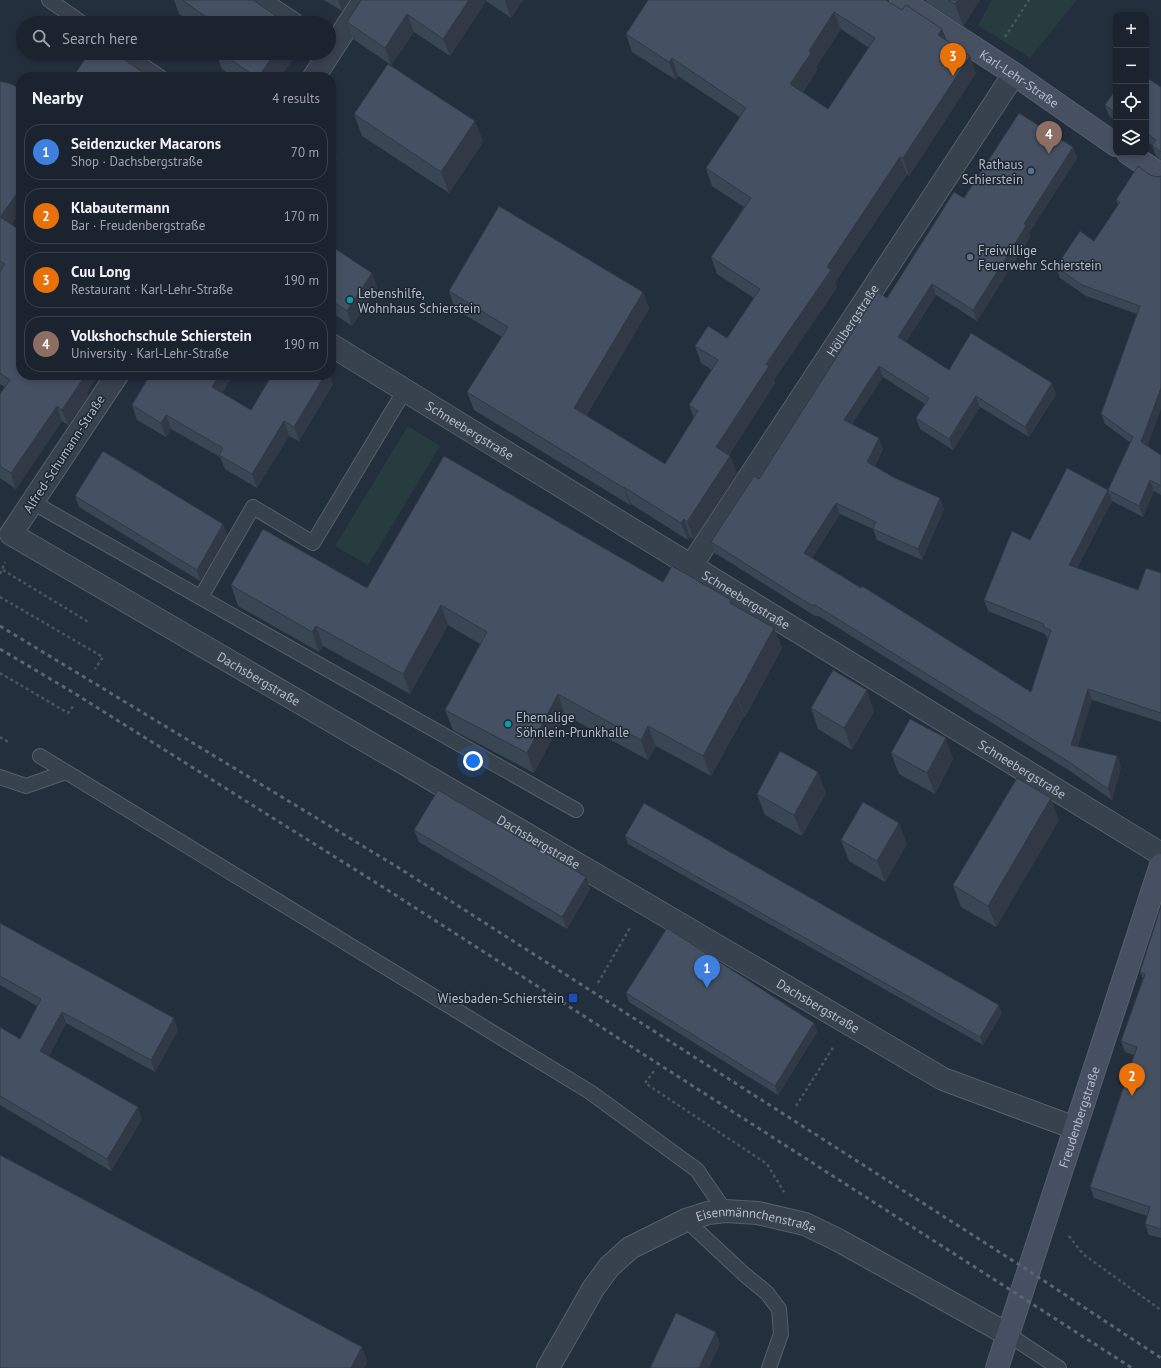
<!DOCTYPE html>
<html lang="en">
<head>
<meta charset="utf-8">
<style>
  body { margin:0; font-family:"PT Sans",sans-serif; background:#242b36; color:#f1f3f6 }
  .controls { position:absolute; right:12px; top:12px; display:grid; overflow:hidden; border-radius:8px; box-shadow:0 2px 6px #0003 }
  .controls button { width:36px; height:36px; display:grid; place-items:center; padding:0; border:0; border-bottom:1px solid #39404a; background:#1b232e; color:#f1f3f6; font:20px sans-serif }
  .you { position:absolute; left:473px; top:761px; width:14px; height:14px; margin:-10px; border:3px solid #fff; border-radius:50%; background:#1a73e8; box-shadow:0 0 0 6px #1a73e833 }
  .badge { display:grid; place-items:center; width:26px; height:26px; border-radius:50%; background:#8ab4f8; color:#fff; font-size:13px; font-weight:700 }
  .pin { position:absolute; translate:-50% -33px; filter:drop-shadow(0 1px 2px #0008) }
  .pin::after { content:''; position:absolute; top:21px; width:14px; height:12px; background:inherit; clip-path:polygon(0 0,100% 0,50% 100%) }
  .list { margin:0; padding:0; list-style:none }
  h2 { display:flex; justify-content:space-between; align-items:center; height:52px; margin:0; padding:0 16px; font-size:17px }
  h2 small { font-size:13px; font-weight:400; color:#a0a4aa }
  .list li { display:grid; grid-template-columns:26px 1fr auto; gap:12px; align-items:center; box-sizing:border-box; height:56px; margin:0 8px 8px; padding:0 8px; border:1px solid #39404a; border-radius:16px }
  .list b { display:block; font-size:15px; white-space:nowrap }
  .list p { margin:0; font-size:13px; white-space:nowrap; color:#a0a4aa }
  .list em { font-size:13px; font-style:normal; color:#a0a4aa }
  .icon { flex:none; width:22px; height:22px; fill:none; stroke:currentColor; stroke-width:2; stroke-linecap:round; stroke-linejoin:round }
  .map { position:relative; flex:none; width:1161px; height:1368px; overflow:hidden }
  .search { position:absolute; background:#1b232e; box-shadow:0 2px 6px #0003; left:16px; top:16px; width:320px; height:44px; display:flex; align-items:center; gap:10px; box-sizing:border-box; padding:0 14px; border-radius:22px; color:#a0a4aa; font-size:15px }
  .panel { position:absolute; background:#1b232e; box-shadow:0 2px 6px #0003; left:16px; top:72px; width:320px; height:308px; border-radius:16px }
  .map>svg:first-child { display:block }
  .green { fill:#263c3f }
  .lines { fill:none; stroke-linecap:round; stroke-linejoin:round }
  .lane-casing { stroke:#565f6c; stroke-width:16 }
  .street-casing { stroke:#565f6c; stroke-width:24 }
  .secondary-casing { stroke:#565f6c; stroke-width:24 }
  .path { stroke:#44595c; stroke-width:2.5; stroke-dasharray:3 3; stroke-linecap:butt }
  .lane { stroke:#38414e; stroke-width:14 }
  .street { stroke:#38414e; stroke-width:22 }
  .secondary { stroke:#465061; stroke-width:22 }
  .rail { stroke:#5a6575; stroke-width:3; stroke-dasharray:4 4; stroke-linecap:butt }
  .wall { fill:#3b4654; fill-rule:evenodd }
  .shaded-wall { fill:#303945 }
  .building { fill:#455162; stroke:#303945; fill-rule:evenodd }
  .service-dot { fill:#5c6f8a; stroke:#1d2633; stroke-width:1.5 }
  .culture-dot { fill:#0f9aa8; stroke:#1d2633; stroke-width:1.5 }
  .transit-dot { fill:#1a4fb4; stroke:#1d2633; stroke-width:1.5 }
  .labels { text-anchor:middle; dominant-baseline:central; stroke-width:3; stroke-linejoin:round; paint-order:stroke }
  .street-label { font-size:13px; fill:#b4bcc9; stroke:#1d2633 }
  .poi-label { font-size:13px; fill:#b4bcc9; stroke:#1d2633; text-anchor:start }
</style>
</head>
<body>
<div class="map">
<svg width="1161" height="1368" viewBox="0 0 1161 1368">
  <rect width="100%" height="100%" fill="#242f3e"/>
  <!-- green -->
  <g class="green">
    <polygon points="992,0 1077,0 1030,58 978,25"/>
    <polygon points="408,426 440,446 368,565 335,546"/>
  </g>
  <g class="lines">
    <!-- lane casing -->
    <g class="lane-casing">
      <g id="lane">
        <polyline points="49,0 82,23"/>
        <polyline points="125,53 160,77"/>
        <polyline points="32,502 576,810"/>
        <polyline points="201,597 253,507 313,543 405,390"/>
        <polyline points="40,756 590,1092 697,1170 725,1211"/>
        <polyline points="0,777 26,786 66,772"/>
        <polyline points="686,1220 745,1275 767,1293 779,1309 781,1334 769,1368"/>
        <polyline points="1009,1335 1059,1368"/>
      </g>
    </g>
    <!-- street casing -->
    <g class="street-casing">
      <g id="street">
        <polyline points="257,0 292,23"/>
        <polyline points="314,77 364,0"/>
        <path id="s1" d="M331,345L1161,854"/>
        <path id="s2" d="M117,375L11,534L644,903L943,1079L1075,1128"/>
        <path id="s3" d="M691,566L1014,74"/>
        <path id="s4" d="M548,1368L593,1289L609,1267L630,1248L686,1220L708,1213L725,1211L758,1213L805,1224L838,1240L1009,1335"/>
      </g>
    </g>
    <!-- secondary casing -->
    <g class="secondary-casing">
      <g id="secondary">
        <path id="s5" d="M901,0L1014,74L1116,145"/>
        <polyline points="1128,153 1161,175"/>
        <path id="s6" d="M997,1368L1161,865"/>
      </g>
    </g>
    <!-- path -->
    <g class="path">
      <polyline points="1005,37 1029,0"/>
      <polyline points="3,570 90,623"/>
      <polyline points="0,574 5,562"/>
      <polyline points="0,597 103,657 95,669"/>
      <polyline points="0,673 68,713 74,705"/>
      <polyline points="0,737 10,743"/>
      <polyline points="598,983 631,926"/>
      <polyline points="654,1071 645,1083 767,1164 784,1192"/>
      <polyline points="796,1106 834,1046"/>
      <polyline points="1069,1236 1083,1254 1161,1310"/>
    </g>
    <!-- lane -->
    <use href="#lane" class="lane"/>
    <!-- street -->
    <use href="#street" class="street"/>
    <!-- secondary -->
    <use href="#secondary" class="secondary"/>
    <!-- rail -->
    <g class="rail">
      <polyline points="0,626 399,868 1029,1271 1161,1358"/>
      <polyline points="0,649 74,693 386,889 1132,1368"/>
    </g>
  </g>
  <!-- wall -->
  <g class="wall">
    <polygon points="174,0 253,0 286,23 192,23 179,14"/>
    <polygon points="324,0 349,0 342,11"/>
    <polygon points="361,0 523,0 511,18 486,1 450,56 414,32 391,65 353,39 347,22"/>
    <path d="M648,0L902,10L942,29L947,41L976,73L909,176L907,174L835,282L837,287L774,380L775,383L729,455L730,456L737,474L694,539L690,537L688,540L631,504L630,505L474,410L467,392L502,337L455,309L449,291L643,292L649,309L586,416L665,464L694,418L689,405L712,370L701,363L695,346L727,338L754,298L717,274L711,257L744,207L712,186L706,168L740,117L678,76L676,80L632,52L626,34ZM841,29L869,48L828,109L803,92L817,70L816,67Z"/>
    <polygon points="926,0 980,0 963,26 926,2"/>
    <polygon points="216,53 297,53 280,77 233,77 222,69"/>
    <polygon points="1146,77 1161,87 1161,160 1156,156 1152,145 1146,141"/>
    <polygon points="0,81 12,225 88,395 68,425 62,421 16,489 0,478 0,394 5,387 0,384"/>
    <polygon points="1116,89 1116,121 1109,116 1105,105"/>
    <polygon points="354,114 475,121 483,142 449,193 362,136"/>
    <polygon points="1073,147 1077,158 1029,233 1030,237 977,321 936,295 906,342 949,370 1056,394 1029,437 980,407 953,450 920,429 916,418 925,404 883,377 852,424 883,449 875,466 895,478 940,498 944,509 922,560 877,540 873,529 840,514 812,558 1031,692 1048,639 1047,638 1045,634 988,611 984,600 1030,540 1108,490 1131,443 1105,424 1101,414 1137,314 1086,296 1060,278 1056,267 1094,241 1118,205 1116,200 1138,166 1148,446 1161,455 1161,495 1154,491 1143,517 1112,501 1077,568 1138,590 1161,573 1161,722 1092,700 1077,747 1117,756 1121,767 1112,800 1070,771 819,616 815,616 715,553 711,542 759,479 887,298 964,198"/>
    <polygon points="331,246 372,273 377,288 352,326 331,312"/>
    <polygon points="150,375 233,375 222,393 251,410 333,384 299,441 289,436 257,488 225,469 220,457 171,429 166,437 137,420 132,405"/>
    <polygon points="75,496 223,524 227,535 200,581 79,507"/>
    <polygon points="663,582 731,600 733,606 774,628 782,648 745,717 744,716 711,776 656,746 648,760 565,715 534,773 453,730 445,710 480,644 448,625 410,694 323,646 319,652 238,606 231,585 367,588"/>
    <polygon points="811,708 874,711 852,750 818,729"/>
    <polygon points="891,753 953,759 935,794 899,774"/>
    <polygon points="826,793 802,836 765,815 757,794"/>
    <polygon points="1059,820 996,927 961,907 953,885"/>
    <polygon points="414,830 590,889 567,929 419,842"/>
    <polygon points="625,836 1002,1013 983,1045 628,844"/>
    <polygon points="841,840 907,844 885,882 849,861"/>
    <polygon points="1161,906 1161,1238 1149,1235 1145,1224 1147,1216 1094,1198 1090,1187 1134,1055 1125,1052 1121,1041 1143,979 1140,972"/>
    <polygon points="0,923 178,1030 155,1072 66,1023 49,1056 142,1119 111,1171 0,1105 0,1027 20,1039 37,1006 0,985"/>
    <polygon points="626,993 814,1023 817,1032 778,1095 629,1002"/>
  </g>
  <!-- shaded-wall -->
  <g class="shaded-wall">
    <polygon points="338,0 349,0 342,11"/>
    <polygon points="469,0 486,0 486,1 450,56 443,39"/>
    <polygon points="505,0 523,0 511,18 505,1"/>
    <polygon points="958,0 980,0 963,26 955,4"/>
    <polygon points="834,12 841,29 816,67 817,70 796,102 790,84 809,51"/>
    <polygon points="407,14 414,32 391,65 385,48"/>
    <polygon points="942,29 949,46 938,35"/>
    <polygon points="275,53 297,53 280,77 258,77"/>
    <polygon points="970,56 976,73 909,176 903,158"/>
    <polygon points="672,58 678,76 676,80 669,62"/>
    <polygon points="475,121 483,142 449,193 441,172"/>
    <polygon points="331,144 337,159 331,168"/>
    <polygon points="1073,147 1077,158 1029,233 1030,237 977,321 973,310 1024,224"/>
    <polygon points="900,157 907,174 835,282 837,287 774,380 775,383 722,465 716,447 827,267"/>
    <polygon points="21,188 21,211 6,233 0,217"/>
    <polygon points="372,273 377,288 352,326 347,311"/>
    <polygon points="932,284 936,295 902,348 898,337"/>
    <polygon points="643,292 649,309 580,425 574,408"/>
    <polygon points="879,366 883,377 848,430 844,420"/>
    <polygon points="83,375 99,375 87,392 88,395 68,425 62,410"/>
    <polygon points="219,375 233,375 217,402 212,387"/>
    <polygon points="325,375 330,375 333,384 299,441 294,427"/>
    <polygon points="1052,383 1056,394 1029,437 1025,427"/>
    <polygon points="1161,388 1161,409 1145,453 1141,442"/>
    <polygon points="976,396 980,407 953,450 949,439"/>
    <polygon points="57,406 62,421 16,489 11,473"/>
    <polygon points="166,415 171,429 166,437 161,423"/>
    <polygon points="284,421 289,436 257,488 252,474"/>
    <polygon points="879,438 883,449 871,473 867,462"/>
    <polygon points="730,456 737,474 694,539 687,522"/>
    <polygon points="1150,480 1154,491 1143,517 1139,506"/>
    <polygon points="624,487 631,504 630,505 624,488"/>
    <polygon points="1108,490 1112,501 1073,576 1069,565"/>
    <polygon points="940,498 944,509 922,560 918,549"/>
    <polygon points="836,503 840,514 808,564 804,553"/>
    <polygon points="684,519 690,537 688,540 681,523"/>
    <polygon points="223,524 227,535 200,581 197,570"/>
    <polygon points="731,600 739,620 730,603"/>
    <polygon points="441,605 448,625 410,694 403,674"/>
    <polygon points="316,626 323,646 319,652 312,632"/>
    <polygon points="774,628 782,648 745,717 737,696"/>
    <polygon points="1088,689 1092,700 1075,756 1071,745"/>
    <polygon points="867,690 874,711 852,750 844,728"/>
    <polygon points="558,694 565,715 534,773 527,753"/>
    <polygon points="736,696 744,716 711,776 703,756"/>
    <polygon points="648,726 656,746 648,760 641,740"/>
    <polygon points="946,738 953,759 935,794 927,773"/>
    <polygon points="1117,756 1121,767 1112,800 1108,789"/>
    <polygon points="818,772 826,793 802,836 794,815"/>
    <polygon points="1051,798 1059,820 996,927 988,906"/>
    <polygon points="899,823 907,844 885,882 877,861"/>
    <polygon points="586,877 590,889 567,929 562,917"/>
    <polygon points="999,1005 1002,1013 983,1045 980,1037"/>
    <polygon points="62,1012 66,1023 45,1063 40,1051"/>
    <polygon points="174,1018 178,1030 155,1072 151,1060"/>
    <polygon points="814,1023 817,1032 778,1095 775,1086"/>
    <polygon points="138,1107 142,1119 111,1171 107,1159"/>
    <polygon points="716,1332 720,1344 709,1368 699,1368"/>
    <polygon points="362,1347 368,1362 364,1368 351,1368"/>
  </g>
  <!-- building -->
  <g class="building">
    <polygon points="182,0 253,0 286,23 215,23"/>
    <polygon points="361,0 469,0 443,39 407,14 385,48 347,22"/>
    <path d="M648,0H886L902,10L906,5L942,29L938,35L970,56L903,158L900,157L827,267L831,270L766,364L769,366L716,447L730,456L687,522L684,519L681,523L624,487V488L467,392L508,327L449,291L499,206L643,292L574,408L665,464L698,411L689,405L718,360L695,346L708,326L727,338L760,289L711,257L751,198L706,168L746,108L672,58L669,62L626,34ZM834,12L875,38L828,109L790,84L811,53L809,51Z"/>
    <polygon points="948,0 958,0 955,4"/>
    <polygon points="89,53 114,53 150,77 73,77"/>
    <polygon points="221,53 275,53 258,77 256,77"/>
    <polygon points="388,64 475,121 441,172 354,114"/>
    <polygon points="1146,77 1161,87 1161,152 1152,145 1156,140 1146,133"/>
    <polygon points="0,81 11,84 21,89 21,188 0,217 21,231 21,375 83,375 80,378 82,380 62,410 57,406 11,473 0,466 0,394 10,380 0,373 0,272 5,264 0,261"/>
    <polygon points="1116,89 1116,113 1105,105"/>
    <polygon points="1019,113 1073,147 1024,224 1026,226 973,310 932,284 898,337 949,370 971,333 1052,383 1025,427 976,396 949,439 916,418 929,398 879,366 844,420 879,438 867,462 895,478 940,498 918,549 873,529 876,522 836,503 804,553 861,588 862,586 1031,692 1051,630 1043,627 1044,624 984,600 1012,531 1030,540 1067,468 1108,490 1069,565 1138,590 1146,568 1161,573 1161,713 1088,689 1071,745 1117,756 1108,789 1066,760 815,605 811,605 711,542 754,476 759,479 878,292 887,298 954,192 964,198"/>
    <polygon points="1138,166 1150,175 1157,177 1161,176 1161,388 1141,442 1161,455 1161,486 1150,480 1139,506 1108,490 1133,437 1101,414 1140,306 1082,285 1056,267 1080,231 1094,241 1120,202 1116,200"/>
    <polygon points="331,246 372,273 347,311 331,300"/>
    <polygon points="150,375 219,375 212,387 251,410 272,375 325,375 294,427 284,421 252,474 219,455 223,448 166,415 161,423 132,405"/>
    <polygon points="103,451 223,524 197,570 75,496"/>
    <polygon points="444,456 663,582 672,566 731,600 730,603 774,628 737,696 736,696 703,756 648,726 641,740 558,694 527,753 445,710 487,632 441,605 403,674 316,626 312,632 231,585 263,529 367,588"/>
    <polygon points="833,670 867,690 844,728 811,708"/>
    <polygon points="910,719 946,738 927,773 891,753"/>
    <polygon points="780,751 818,772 794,815 757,794"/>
    <polygon points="1017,778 1051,798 988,906 953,885"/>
    <polygon points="438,790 586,877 562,917 414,830"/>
    <polygon points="863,802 899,823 877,861 841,840"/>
    <polygon points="644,803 999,1005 980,1037 625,836"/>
    <polygon points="1161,906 1161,1229 1145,1224 1150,1207 1090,1187 1137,1047 1121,1041 1145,974 1140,972"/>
    <polygon points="0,923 174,1018 151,1060 62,1012 40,1051 138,1107 107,1159 0,1096 0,1027 20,1039 41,999 0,976"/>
    <polygon points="667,928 814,1023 775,1086 626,993"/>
    <polygon points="0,1155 362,1347 351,1368 0,1368"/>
    <polygon points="676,1313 716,1332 699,1368 650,1368"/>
  </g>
  <!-- markers -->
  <g class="service-dot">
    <circle cx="1031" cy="171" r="4"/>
    <circle cx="970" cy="257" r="4"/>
  </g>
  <g class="culture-dot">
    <circle cx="350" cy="300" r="4"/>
    <circle cx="508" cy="724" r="4"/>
  </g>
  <rect class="transit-dot" x="568" y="993" width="10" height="10" rx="2"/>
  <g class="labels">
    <!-- street labels -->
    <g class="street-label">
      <text stroke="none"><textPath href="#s5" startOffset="142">Karl-Lehr-Straße</textPath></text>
      <text stroke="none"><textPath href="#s3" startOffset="294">Höllbergstraße</textPath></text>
      <text stroke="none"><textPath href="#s1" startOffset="163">Schneebergstraße</textPath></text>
      <text transform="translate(64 454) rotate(-57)">Alfred-Schumann-Straße</text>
      <text stroke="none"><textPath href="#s1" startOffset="487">Schneebergstraße</textPath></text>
      <text stroke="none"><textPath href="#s2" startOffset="478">Dachsbergstraße</textPath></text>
      <text stroke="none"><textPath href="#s1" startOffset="811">Schneebergstraße</textPath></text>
      <text stroke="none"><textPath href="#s2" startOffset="802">Dachsbergstraße</textPath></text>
      <text stroke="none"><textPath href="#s2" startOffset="1126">Dachsbergstraße</textPath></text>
      <text stroke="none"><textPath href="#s6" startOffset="264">Freudenbergstraße</textPath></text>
      <text stroke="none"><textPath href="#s4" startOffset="281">Eisenmännchenstraße</textPath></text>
    </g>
    <!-- poi labels -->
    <g class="poi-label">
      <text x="1023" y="164" text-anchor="end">Rathaus<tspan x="1023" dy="15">Schierstein</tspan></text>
      <text x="978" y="250">Freiwillige<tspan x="978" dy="15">Feuerwehr Schierstein</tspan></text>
      <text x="358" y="293">Lebenshilfe,<tspan x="358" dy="15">Wohnhaus Schierstein</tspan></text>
      <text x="516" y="717">Ehemalige<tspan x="516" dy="15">Söhnlein-Prunkhalle</tspan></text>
      <text x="564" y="998" text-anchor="end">Wiesbaden-Schierstein</text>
    </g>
  </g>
</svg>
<div class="controls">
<button>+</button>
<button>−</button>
<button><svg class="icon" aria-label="locate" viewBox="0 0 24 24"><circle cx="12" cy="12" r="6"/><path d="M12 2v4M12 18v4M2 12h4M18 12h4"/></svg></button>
<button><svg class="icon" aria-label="layers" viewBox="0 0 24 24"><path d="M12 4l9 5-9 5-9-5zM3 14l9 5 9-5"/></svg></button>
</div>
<div class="you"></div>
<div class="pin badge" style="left:707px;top:988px;background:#3f7fe0">1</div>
<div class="pin badge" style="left:1132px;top:1096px;background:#e8710a">2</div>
<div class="pin badge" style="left:953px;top:76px;background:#e8710a">3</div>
<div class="pin badge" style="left:1049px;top:154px;background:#8d6e63">4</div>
<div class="search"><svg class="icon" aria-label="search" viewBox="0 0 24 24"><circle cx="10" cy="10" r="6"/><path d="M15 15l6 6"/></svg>Search here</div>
<section class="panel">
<h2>Nearby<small>4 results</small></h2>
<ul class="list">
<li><span class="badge" style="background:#3f7fe0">1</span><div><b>Seidenzucker Macarons</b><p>Shop · Dachsbergstraße</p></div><em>70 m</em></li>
<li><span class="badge" style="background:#e8710a">2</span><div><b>Klabautermann</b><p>Bar · Freudenbergstraße</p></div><em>170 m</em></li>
<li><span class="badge" style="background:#e8710a">3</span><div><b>Cuu Long</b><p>Restaurant · Karl-Lehr-Straße</p></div><em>190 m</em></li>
<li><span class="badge" style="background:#8d6e63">4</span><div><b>Volkshochschule Schierstein</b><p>University · Karl-Lehr-Straße</p></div><em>190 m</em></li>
</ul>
</section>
</div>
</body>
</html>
